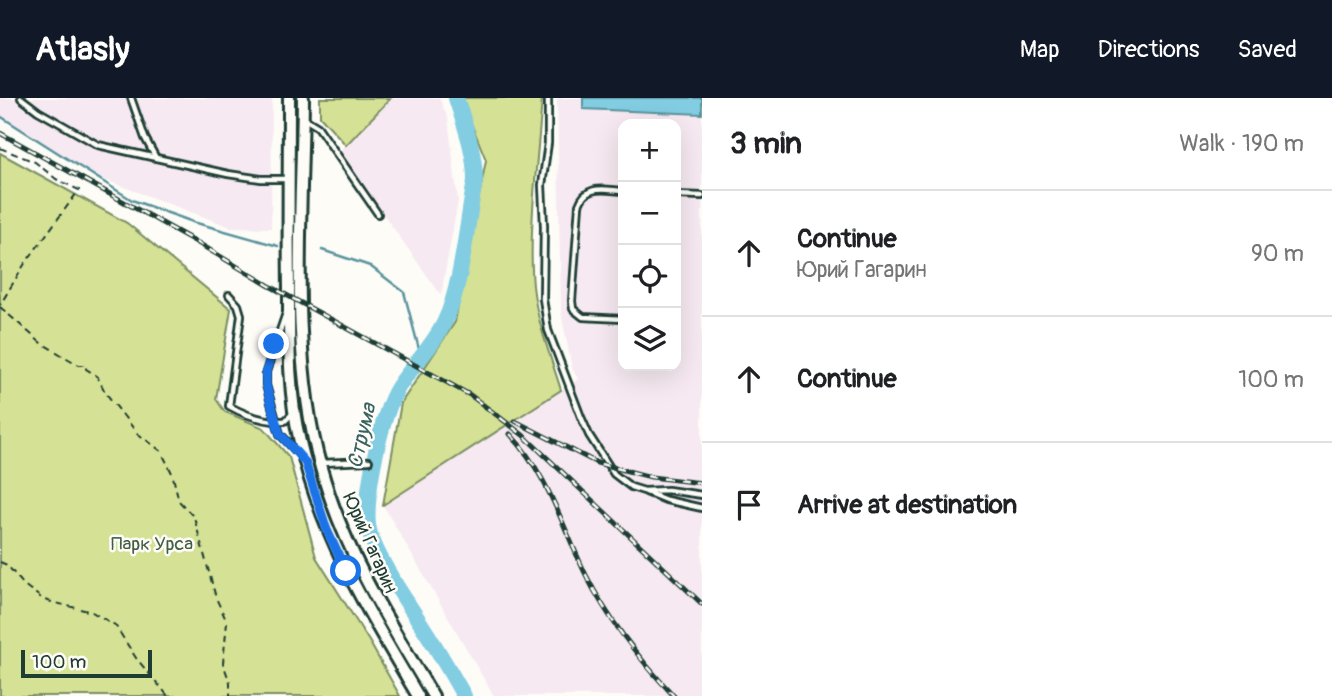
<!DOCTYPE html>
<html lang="en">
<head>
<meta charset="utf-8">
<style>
  body { margin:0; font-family:Pangolin,sans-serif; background:#f6f6f6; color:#202124 }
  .controls { position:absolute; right:21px; top:21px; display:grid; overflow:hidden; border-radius:14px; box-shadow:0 7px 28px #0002 }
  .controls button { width:63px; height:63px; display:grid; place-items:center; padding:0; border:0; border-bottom:2px solid #e0e0e0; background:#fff; color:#202124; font:35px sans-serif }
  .scale { position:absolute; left:21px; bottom:18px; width:131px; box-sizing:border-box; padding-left:7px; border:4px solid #1f3d34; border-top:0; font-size:19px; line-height:24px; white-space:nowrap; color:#1f3d34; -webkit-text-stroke:5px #fdfcf7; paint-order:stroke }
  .stop { position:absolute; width:21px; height:21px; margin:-16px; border:5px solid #1a73e8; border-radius:50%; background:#fff }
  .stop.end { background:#1a73e8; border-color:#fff; box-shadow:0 2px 7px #0008 }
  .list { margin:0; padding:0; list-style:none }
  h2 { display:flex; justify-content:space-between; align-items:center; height:91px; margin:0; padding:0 28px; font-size:30px }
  h2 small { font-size:23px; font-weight:400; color:#757577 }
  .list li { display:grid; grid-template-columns:46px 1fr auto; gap:21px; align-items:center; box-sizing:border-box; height:126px; padding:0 28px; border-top:2px solid #e0e0e0 }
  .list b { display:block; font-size:26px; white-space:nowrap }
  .list p { margin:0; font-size:23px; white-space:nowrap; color:#757577 }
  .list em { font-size:23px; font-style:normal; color:#757577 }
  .icon { flex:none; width:38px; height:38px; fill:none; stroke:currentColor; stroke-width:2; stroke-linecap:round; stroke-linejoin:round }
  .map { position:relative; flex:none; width:702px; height:598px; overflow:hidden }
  header { display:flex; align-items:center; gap:42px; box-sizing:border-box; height:98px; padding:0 35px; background:#111827; color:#fff }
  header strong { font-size:33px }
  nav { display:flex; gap:38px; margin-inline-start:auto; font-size:24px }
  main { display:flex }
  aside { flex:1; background:#fff }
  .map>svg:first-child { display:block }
  .built { fill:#f6e9f1; fill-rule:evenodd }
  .green { fill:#d5e194; stroke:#7a8f64; stroke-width:2 }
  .water { fill:#82cde2; stroke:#5a939c; stroke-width:2 }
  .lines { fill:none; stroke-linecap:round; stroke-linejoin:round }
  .stream { stroke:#5a939c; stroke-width:2.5 }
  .river { stroke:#82cde2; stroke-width:16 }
  .service-casing { stroke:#1f3d34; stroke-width:10 }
  .tertiary-casing { stroke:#1f3d34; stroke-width:16 }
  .path { stroke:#1f3d34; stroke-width:2; stroke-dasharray:7 5; stroke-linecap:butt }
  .service { stroke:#fdfcf7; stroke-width:4.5 }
  .tertiary { stroke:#fdfcf7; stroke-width:10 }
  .rail-casing { stroke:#1f3d34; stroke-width:5 }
  .rail { stroke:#fdfcf7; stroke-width:2.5; stroke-dasharray:8; stroke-linecap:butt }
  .route { stroke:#1a73e8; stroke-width:9 }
  .labels { text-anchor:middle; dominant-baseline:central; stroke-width:5; stroke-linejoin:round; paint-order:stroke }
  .street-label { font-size:19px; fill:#1f3d34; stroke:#fdfcf7 }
  .park-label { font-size:19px; fill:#435e47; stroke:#fdfcf7 }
  .water-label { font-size:21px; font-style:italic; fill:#386160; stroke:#fdfcf7 }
</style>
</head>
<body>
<header>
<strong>Atlasly</strong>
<nav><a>Map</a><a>Directions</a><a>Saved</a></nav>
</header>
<main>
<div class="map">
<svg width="702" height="598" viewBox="0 0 702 598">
  <rect width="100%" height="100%" fill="#fdfcf7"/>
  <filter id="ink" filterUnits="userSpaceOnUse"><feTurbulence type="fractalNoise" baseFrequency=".0143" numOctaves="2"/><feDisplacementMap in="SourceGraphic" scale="14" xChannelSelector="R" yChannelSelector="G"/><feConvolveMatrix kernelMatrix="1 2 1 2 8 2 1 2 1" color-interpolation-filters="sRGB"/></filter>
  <g filter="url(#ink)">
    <!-- built -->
    <g class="built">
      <polygon points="0,0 272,0 271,130 231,129 92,77 0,18"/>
      <polygon points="391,0 439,0 448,21 458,103 441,197 339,54"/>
      <path d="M557,0H702V598H494L383,407L578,281L572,270L561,214ZM623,26H676V268H623Z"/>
    </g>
    <!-- green -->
    <g class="green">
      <polygon points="320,0 391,0 346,47 320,18"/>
      <path d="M461,0H542C538,58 528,131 533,188C537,224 550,257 561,292L383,407L401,305L455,224L486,62Z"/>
      <polygon points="0,55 127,125 231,211 216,301 225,314 264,330 289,359 316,459 369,543 400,598 0,598"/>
    </g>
    <!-- water -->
    <polygon class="water" points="583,0 702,0 702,16 583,11"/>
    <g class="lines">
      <!-- stream -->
      <g class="stream">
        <polyline points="0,18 132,102 193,124 278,148"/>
        <polyline points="322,152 370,168 404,194 421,259"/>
      </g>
      <!-- river -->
      <path class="river" d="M456,0C465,28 475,53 475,83C467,123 462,188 445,223C434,247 414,266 399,288C382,313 362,403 369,432C376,460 407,504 423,529C438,552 451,575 464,598"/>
      <!-- service casing -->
      <g class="service-casing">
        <g id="service">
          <polyline points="21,0 38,13 98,47 228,76 261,81 287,81"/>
          <polyline points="131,0 145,40 156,60"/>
          <polyline points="548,0 548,45 542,87 544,128 543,201 548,232 581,319 589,337 614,376 631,389 644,393 668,392 702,397"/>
          <polyline points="305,21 318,29 378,116"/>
          <path d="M623,93C605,92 586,86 579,107L572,203L573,211L583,219L623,221"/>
          <polyline points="676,97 702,98"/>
          <path d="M229,197L238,207L241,217L229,308C245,317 266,324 285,323L292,316"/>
          <polyline points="286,215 266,274 266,287 280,336 300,357"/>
          <polyline points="321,365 369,363"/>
          <polyline points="646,394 666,402 702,410"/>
        </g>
      </g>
      <!-- tertiary casing -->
      <g class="tertiary-casing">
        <g id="tertiary">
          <path d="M289,0C289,64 288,127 289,191C289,242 288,295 300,344C322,440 369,515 418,598"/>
          <path d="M303,0C302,117 289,258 321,370C344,453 389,525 433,598"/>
        </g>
      </g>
      <!-- path -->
      <g class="path">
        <polyline points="0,50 35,64 56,81 79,92 24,167 0,207"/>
        <polyline points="0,209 41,245 79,267 86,267 86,271 97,278 105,294 137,335 161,353 172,375 179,403 194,419 216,500 227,524 223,565 230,585 230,598"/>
        <polyline points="0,464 7,467 24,487 44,502 92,514 115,527 136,560 168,598"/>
      </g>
      <!-- service -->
      <use href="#service" class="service"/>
      <!-- tertiary -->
      <use href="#tertiary" class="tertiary"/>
      <!-- rail casing -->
      <g class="rail-casing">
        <g id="rail">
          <polyline points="0,35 198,145 268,187 470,297 523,337 702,506"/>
          <polyline points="515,323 597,365 651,379 702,385"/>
          <path d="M510,336C548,376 562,428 586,477C609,523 639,561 674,598"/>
        </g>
      </g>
      <!-- rail -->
      <use href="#rail" class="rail"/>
    </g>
  </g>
  <g class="lines" filter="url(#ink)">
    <!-- route -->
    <polyline class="route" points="274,246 266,274 266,287 276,324 280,336 305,364 327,432 346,473"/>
  </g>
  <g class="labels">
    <!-- street labels -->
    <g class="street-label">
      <text transform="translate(370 445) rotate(66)">Юрий Гагарин</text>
    </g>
    <!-- park labels -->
    <g class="park-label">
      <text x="152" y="446">Парк Урса</text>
    </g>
    <!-- water labels -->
    <g class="water-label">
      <text transform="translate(362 338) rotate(-77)">Струма</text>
    </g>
  </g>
</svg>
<div class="controls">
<button>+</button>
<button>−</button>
<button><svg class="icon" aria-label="locate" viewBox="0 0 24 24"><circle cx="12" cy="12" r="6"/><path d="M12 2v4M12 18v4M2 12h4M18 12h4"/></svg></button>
<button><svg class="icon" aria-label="layers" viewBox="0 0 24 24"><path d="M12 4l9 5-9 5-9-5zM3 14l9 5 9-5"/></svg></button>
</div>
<div class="scale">100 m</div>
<div class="stop" style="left:346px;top:473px"></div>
<div class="stop end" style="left:274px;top:246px"></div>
</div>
<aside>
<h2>3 min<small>Walk · 190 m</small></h2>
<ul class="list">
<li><svg class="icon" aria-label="ahead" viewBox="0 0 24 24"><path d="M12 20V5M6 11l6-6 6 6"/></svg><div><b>Continue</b><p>Юрий Гагарин</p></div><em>90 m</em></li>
<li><svg class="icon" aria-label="ahead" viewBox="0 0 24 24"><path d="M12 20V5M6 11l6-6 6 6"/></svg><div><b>Continue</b></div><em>100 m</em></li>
<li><svg class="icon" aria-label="arrive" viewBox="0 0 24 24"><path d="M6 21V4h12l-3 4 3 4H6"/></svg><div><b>Arrive at destination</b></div></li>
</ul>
</aside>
</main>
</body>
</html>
